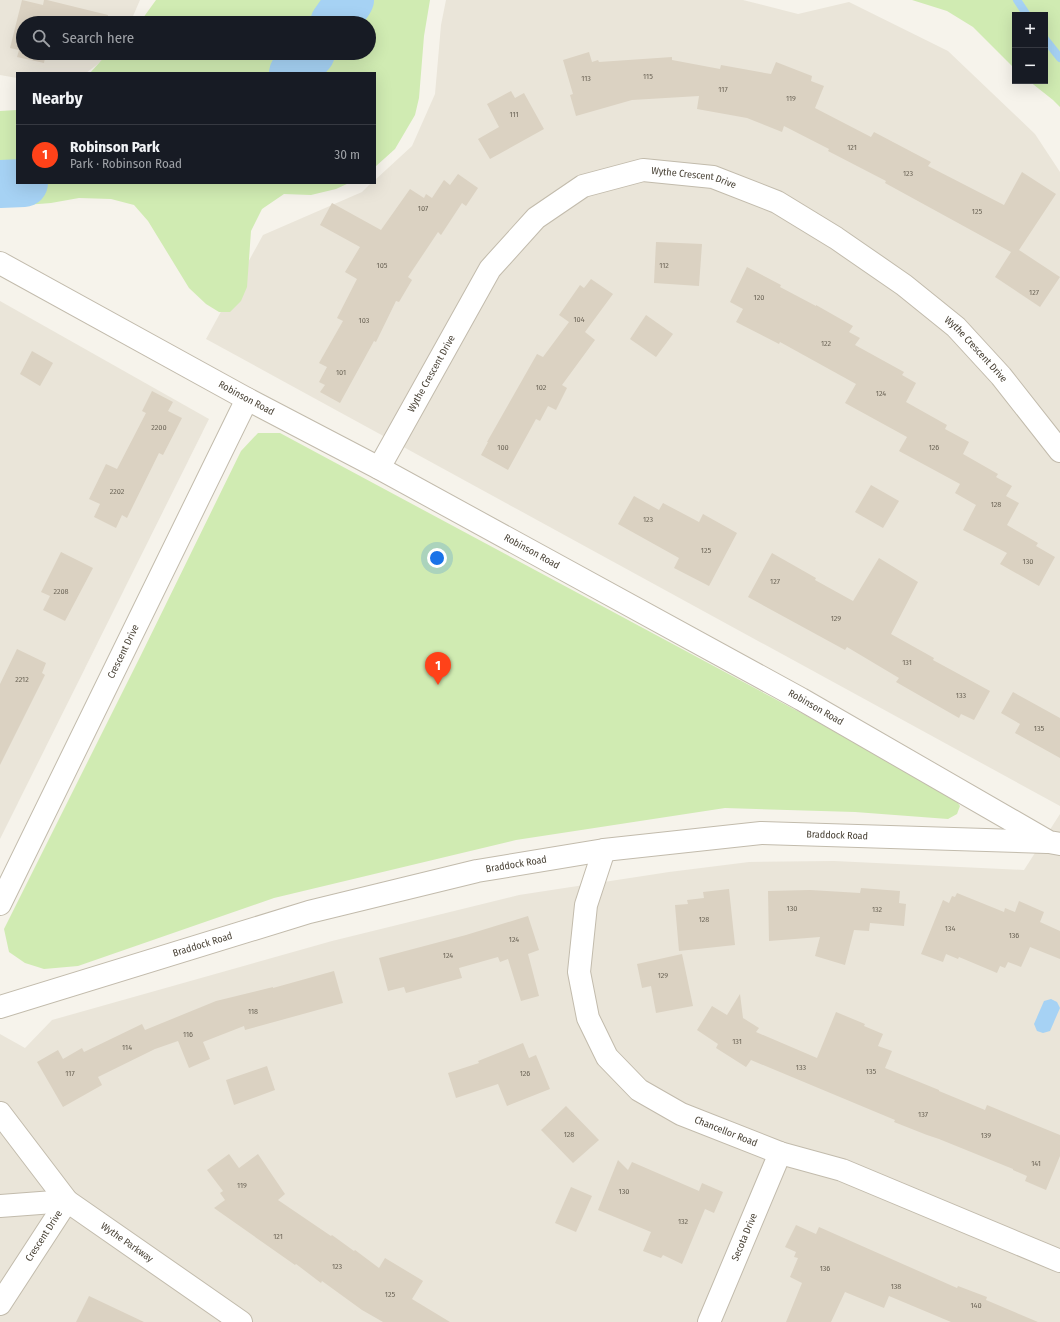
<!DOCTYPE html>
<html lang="en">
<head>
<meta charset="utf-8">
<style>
  body { margin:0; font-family:"Fira Sans Condensed",sans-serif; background:#20242c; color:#f1f3f6 }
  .controls { position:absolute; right:12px; top:12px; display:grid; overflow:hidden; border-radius:0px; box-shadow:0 4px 16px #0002 }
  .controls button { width:36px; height:36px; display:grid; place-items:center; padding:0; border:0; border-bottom:1px solid #363941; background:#171b24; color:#f1f3f6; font:20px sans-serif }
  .you { position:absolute; left:437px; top:558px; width:14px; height:14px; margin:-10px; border:3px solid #fff; border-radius:50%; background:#1a73e8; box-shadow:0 0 0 6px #1a73e833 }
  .badge { display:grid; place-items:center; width:26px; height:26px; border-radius:50%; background:#ff4219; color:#fff; font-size:13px; font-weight:700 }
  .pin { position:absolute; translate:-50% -33px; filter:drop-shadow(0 1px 2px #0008) }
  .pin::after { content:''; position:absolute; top:21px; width:14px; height:12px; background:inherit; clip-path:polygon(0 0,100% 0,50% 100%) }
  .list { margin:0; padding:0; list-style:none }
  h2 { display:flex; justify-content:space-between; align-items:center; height:52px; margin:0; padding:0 16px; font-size:17px }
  h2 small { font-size:13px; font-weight:400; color:#9ea1a6 }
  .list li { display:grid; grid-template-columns:26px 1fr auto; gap:12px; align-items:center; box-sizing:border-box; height:60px; padding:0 16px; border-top:1px solid #363941 }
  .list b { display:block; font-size:15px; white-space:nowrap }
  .list p { margin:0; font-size:13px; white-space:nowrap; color:#9ea1a6 }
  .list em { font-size:13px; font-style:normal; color:#9ea1a6 }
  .icon { flex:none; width:22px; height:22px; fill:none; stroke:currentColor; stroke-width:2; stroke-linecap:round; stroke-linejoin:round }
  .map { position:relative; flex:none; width:1060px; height:1322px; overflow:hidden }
  .search { position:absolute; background:#171b24; box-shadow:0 4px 16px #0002; left:16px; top:16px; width:360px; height:44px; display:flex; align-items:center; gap:10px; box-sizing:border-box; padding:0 14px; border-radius:22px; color:#9ea1a6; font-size:15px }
  .panel { position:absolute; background:#171b24; box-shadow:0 4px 16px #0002; left:16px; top:72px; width:360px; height:112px; border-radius:0px }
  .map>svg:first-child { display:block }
  .residential { fill:#eae5d9 }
  .green { fill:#d0ebb2 }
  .water { fill:#a6d2f4 }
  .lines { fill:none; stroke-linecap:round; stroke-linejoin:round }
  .stream { stroke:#a6d2f4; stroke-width:8 }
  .river { stroke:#a6d2f4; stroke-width:48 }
  .building { fill:#dbd2c2 }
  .minor-casing { stroke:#c2bbac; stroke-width:24 }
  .minor { stroke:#fff; stroke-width:22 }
  .labels { text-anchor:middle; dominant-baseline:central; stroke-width:3; stroke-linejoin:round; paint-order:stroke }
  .number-label { font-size:8px; fill:#6f685a }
  .street-label { font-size:10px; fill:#4b4438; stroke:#fff }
</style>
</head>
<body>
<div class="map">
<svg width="1060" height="1322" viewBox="0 0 1060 1322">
  <rect width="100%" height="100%" fill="#f6f3eb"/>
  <!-- residential -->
  <g class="residential">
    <polygon points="0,0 140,0 130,23 23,23 23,53 112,53 86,73 17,73 17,78 0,75"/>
    <polygon points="446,0 743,0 798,14 849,2 948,51 1035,134 1060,172 1060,806 206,339 263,235 362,192 371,183 375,183 375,180 412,146 435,94 441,25"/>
    <polygon points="0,301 209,419 0,839"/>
    <polygon points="1060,814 1060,1322 0,1322 0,1034 25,1048 52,1020 332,941 519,895 669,872 749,862 834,861 1024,870"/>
  </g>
  <!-- green -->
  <g class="green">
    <polygon points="156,0 430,0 424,36 419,98 415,115 395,149 375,167 375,73 90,73 108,53 369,53 369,23 138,23 143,18"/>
    <polygon points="912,0 1060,0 1060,107 1053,100 1029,81 1045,81 1045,15 1015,15 1015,69 973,27 947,11"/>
    <polygon points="17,110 17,183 349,183 336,189 311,195 284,194 262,209 251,231 247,287 241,301 230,312 219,312 206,304 189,288 148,221 134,205 111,199 79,198 51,203 0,207 0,111"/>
    <polygon points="258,433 280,433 805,715 955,799 960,806 957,814 948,819 855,812 725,808 516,840 274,898 78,966 44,969 25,963 9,952 4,929 141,655 241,451"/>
  </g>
  <!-- water -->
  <polygon class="water" points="1051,999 1057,1002 1060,1008 1050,1031 1043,1033 1037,1031 1034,1024 1044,1001"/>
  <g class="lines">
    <!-- stream -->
    <g class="stream">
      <polyline points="1017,0 1027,15"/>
      <polyline points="1045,39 1060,58"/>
    </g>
    <!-- river -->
    <g class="river">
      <polyline points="334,23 350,0"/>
      <polyline points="293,73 311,53"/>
      <polyline points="0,184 24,183"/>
    </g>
  </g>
  <!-- building -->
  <g class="building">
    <polygon points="22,0 43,5 44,0 47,0 108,15 107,23 23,23 23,53 46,53 44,63 17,57 19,50 10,48"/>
    <polygon points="589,52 592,62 598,60 599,62 672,57 672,60 720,69 721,65 771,74 776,62 812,76 811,81 824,86 815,108 871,137 874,132 931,162 928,166 1004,205 1022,172 1056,194 1019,250 1060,277 1040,307 995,277 1011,252 885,183 886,181 828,151 829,149 784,126 782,132 747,118 697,109 699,96 632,100 576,116 570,95 573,94 563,60"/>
    <polygon points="511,91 515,98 524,93 544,129 490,159 478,139 499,127 487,104"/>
    <polygon points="458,174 478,188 466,206 462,203 441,235 438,232 408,277 412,280 399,302 396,301 376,342 374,341 340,403 320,392 325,385 319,382 327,367 319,363 343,321 337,318 357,279 345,272 360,247 320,225 332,203 381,230 410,189 424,198 426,194 432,198 444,180 450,185"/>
    <polygon points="656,242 702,244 699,286 654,283"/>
    <polygon points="747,267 781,285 780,287 816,306 816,305 853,326 849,332 860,338 855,345 904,372 902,375 916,383 906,402 947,425 945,429 969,442 963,454 998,474 996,477 1012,486 1006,496 1019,503 1007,525 1038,543 1036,546 1055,557 1039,586 1000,564 1007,553 963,530 976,505 955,493 960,484 899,451 907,437 845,403 856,384 780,342 779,344 736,322 743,309 730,302"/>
    <polygon points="591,279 613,294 585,332 595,340 562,385 567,388 556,410 548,406 540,421 536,419 508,470 481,455 488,442 487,442 537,354 543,357 569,322 559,315 580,285 584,288"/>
    <polygon points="646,315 673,334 656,357 630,339"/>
    <polygon points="32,351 53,363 40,386 20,374"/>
    <polygon points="152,391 173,402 168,411 182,418 163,455 159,453 127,518 122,515 116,528 94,517 100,504 89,499 106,464 117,469 146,413 142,411"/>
    <polygon points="871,485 899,501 883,528 855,512"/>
    <polygon points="634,496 659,510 663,503 699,522 703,514 737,533 709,586 674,568 679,558 618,524"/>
    <polygon points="61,552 93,568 65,621 43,610 50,596 41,592"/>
    <polygon points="772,553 816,578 815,580 853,601 879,558 918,582 891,634 934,658 933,660 990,691 974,720 961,714 959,718 896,682 899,678 847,647 845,650 748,597"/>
    <polygon points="17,649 46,663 42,673 45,675 0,765 0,684"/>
    <polygon points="1013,692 1060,718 1060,758 1015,733 1020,724 1001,713"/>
    <polygon points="861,888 900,891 899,903 906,904 904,926 870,923 869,931 854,930 845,965 815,956 820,937 769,941 768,891 810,890 860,893"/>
    <polygon points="729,889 735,945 679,951 675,905 688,904 687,900 704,898 703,892"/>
    <polygon points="957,893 1004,912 1005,908 1015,912 1019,901 1044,912 1040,922 1060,931 1060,959 1030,947 1021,967 1008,962 1005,968 1000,966 997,973 959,957 958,959 946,954 943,962 921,954 943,900 949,903 952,896 955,897"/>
    <polygon points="528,916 539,950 528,954 539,996 521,1001 508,959 500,962 498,957 459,968 462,978 406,993 404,987 388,991 379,958 466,935"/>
    <polygon points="682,954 693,1006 656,1013 651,986 642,988 637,964"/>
    <polygon points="334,971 343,1003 245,1030 244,1026 203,1042 210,1059 189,1068 178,1041 155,1049 98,1077 102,1085 63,1107 37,1062 58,1050 63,1059 82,1048 84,1052 142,1024 145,1030 216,1001 273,987 273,988"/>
    <polygon points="740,994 743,1018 759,1028 756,1032 817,1058 836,1012 865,1024 864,1026 883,1034 878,1046 892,1051 885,1068 939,1090 939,1091 985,1110 987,1105 1060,1135 1060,1156 1046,1190 1025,1181 1027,1176 1013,1170 1013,1169 939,1139 927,1135 894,1122 895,1120 751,1060 746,1067 716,1048 718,1044 697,1030 712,1006 727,1015"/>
    <polygon points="523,1043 529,1058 536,1055 550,1089 507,1106 498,1084 456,1098 448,1073 479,1063 478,1061"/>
    <polygon points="267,1066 275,1090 234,1105 226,1080"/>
    <polygon points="566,1106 599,1140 573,1163 541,1130"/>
    <polygon points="229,1154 239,1168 258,1154 285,1194 278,1200 331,1236 332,1235 354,1251 355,1250 379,1268 385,1258 420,1279 423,1281 412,1299 450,1322 383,1322 362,1310 322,1281 321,1283 296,1264 295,1265 214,1208 225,1200 220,1193 223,1191 207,1170"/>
    <polygon points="618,1160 628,1170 632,1162 699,1191 702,1183 723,1192 714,1213 705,1209 682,1264 663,1255 661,1258 643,1251 651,1232 598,1210"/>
    <polygon points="571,1187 592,1196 576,1232 555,1223"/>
    <polygon points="796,1225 816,1234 819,1227 957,1288 958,1286 987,1297 986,1300 1038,1322 951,1322 889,1296 884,1308 845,1292 831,1322 786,1322 802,1283 790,1277 798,1258 794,1257 796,1252 785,1247"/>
    <polygon points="89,1296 144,1322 76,1322"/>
  </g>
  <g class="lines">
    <!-- minor casing -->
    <g class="minor-casing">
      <g id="minor">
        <path id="s1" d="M0,263L247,399L379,468L801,699L1049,842L1060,844"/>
        <path id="s2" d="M379,468L490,269L536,218L583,186L643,170L713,177L777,202L836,238L904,285L956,327L1001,376L1060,451"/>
        <path id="s3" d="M604,850L586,905L579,972L588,1018L607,1057L639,1090L681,1114L780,1153L842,1170L1060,1261"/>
        <path id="s4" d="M0,904L247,399"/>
        <path id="s5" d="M0,1007L309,912L477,871L604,850L761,833L1047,842"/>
        <polyline points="0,1113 67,1201 0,1304"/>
        <path id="s6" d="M0,1206L67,1201L241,1322"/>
        <path id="s7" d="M709,1322L780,1153"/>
      </g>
    </g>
    <!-- minor -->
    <use href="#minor" class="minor"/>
  </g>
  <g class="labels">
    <!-- number labels -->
    <g class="number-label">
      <text x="648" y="76">115</text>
      <text x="586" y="78">113</text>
      <text x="723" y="89">117</text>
      <text x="791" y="98">119</text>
      <text x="514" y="114">111</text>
      <text x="852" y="147">121</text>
      <text x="908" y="173">123</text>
      <text x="423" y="208">107</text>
      <text x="977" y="211">125</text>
      <text x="382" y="265">105</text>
      <text x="664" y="265">112</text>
      <text x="1034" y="292">127</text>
      <text x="759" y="297">120</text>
      <text x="579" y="319">104</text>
      <text x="364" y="320">103</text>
      <text x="826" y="343">122</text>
      <text x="341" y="372">101</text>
      <text x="541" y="387">102</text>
      <text x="881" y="393">124</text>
      <text x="159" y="427">2200</text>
      <text x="503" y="447">100</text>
      <text x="934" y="447">126</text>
      <text x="117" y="491">2202</text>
      <text x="996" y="504">128</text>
      <text x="648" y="519">123</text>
      <text x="706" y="550">125</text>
      <text x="1028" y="561">130</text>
      <text x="775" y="581">127</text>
      <text x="61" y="591">2208</text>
      <text x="836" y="618">129</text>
      <text x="907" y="662">131</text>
      <text x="22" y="679">2212</text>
      <text x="961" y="695">133</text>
      <text x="1039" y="728">135</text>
      <text x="792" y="908">130</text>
      <text x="877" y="909">132</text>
      <text x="704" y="919">128</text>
      <text x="950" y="928">134</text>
      <text x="1014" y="935">136</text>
      <text x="514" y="939">124</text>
      <text x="448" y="955">124</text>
      <text x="663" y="975">129</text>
      <text x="253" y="1011">118</text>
      <text x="188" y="1034">116</text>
      <text x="737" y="1041">131</text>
      <text x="127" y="1047">114</text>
      <text x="801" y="1067">133</text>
      <text x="871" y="1071">135</text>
      <text x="70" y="1073">117</text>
      <text x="525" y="1073">126</text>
      <text x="923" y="1114">137</text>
      <text x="569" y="1134">128</text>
      <text x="986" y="1135">139</text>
      <text x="1036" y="1163">141</text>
      <text x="242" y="1185">119</text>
      <text x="624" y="1191">130</text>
      <text x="683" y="1221">132</text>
      <text x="278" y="1236">121</text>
      <text x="337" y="1266">123</text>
      <text x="825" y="1268">136</text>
      <text x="896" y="1286">138</text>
      <text x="390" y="1294">125</text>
      <text x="976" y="1305">140</text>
    </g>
    <!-- street labels -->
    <g class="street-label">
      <text stroke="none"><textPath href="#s2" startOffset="467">Wythe Crescent Drive</textPath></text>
      <text stroke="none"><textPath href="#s2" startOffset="803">Wythe Crescent Drive</textPath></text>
      <text stroke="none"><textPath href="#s2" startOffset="108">Wythe Crescent Drive</textPath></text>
      <text stroke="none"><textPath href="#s1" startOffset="281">Robinson Road</textPath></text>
      <text stroke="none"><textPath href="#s1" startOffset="605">Robinson Road</textPath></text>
      <text stroke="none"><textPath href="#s4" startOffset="281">Crescent Drive</textPath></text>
      <text stroke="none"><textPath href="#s1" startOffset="929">Robinson Road</textPath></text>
      <text stroke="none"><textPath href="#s5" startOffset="859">Braddock Road</textPath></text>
      <text stroke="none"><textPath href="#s5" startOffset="536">Braddock Road</textPath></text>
      <text stroke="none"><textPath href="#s5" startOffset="212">Braddock Road</textPath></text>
      <text stroke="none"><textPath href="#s3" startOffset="358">Chancellor Road</textPath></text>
      <text transform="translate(44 1236) rotate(-57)">Crescent Drive</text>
      <text stroke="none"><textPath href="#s7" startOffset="92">Secota Drive</textPath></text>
      <text stroke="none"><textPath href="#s6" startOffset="140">Wythe Parkway</textPath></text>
    </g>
  </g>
</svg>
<div class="controls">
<button>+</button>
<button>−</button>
</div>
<div class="you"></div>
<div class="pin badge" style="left:438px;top:685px">1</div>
<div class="search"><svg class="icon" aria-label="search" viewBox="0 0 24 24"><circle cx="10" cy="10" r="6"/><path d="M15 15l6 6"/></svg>Search here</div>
<section class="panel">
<h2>Nearby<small></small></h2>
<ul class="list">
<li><span class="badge">1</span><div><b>Robinson Park</b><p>Park · Robinson Road</p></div><em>30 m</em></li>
</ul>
</section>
</div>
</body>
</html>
